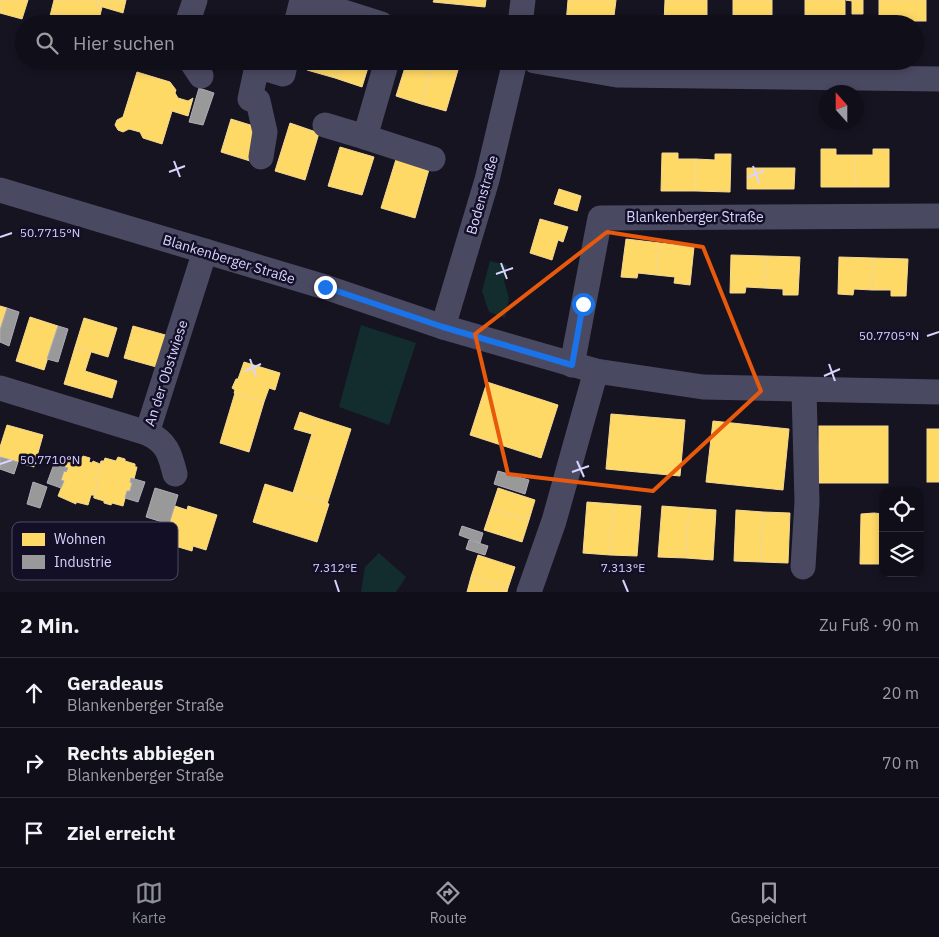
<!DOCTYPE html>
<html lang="de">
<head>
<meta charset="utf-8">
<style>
  body { margin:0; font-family:"IBM Plex Sans",sans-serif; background:#191822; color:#f1f3f6 }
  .controls { position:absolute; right:15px; bottom:15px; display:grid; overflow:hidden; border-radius:10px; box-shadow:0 2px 8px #0003 }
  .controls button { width:45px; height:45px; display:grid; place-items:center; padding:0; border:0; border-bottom:1px solid #302f38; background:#100f19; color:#f1f3f6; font:25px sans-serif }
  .compass { position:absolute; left:819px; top:85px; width:45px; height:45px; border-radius:50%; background:#100f19; box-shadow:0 2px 8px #0003; rotate:339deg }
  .stop { position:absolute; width:15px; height:15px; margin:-11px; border:4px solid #1a73e8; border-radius:50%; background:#fff }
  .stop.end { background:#1a73e8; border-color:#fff; box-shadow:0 1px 5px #0008 }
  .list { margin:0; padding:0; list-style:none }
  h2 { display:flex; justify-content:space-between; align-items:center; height:65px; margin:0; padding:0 20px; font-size:21px }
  h2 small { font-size:16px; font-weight:400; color:#9c9ca2 }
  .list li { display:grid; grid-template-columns:32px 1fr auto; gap:15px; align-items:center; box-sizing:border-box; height:70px; padding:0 20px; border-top:1px solid #302f38 }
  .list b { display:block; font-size:19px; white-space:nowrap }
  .list p { margin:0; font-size:16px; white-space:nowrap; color:#9c9ca2 }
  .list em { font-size:16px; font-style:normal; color:#9c9ca2 }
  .icon { flex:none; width:28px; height:28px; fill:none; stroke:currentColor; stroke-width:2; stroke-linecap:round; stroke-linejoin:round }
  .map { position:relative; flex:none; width:939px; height:592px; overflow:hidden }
  .search { position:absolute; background:#100f19; box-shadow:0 2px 8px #0003; left:15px; right:15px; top:15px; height:55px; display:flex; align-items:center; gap:12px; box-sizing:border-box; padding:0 18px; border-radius:28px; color:#9c9ca2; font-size:19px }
  .sheet { height:275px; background:#100f19 }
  nav { display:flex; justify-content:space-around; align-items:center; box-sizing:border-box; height:70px; border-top:1px solid #302f38; background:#100f19; font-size:14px; color:#9c9ca2 }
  nav a { display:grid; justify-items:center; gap:2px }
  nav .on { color:#8c9099 }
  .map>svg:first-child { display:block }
  .green { fill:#132c2d }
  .homes { fill:#ffd966; stroke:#f4d894 }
  .industry { fill:#999; stroke:#acabb8 }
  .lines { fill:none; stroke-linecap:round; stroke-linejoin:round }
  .minor { stroke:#4a4962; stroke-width:25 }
  .route { stroke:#1a73e8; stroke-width:6 }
  .marked { fill:none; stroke:#e8590c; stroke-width:4; stroke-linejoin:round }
  .ticks { fill:none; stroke:#d9d4ff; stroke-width:2 }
  .labels { text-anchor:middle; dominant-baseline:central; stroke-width:5; stroke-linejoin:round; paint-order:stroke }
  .street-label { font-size:14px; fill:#d9d4ff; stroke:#130f26 }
  .key { fill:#130f26; stroke:#4e4a67; stroke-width:1 }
  .key-label { font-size:14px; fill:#d9d4ff }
  .ticks-label { font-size:12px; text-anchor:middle; fill:#d9d4ff; stroke:#130f26; stroke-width:5; stroke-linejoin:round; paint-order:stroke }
</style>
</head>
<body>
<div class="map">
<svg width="939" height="592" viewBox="0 0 939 592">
  <rect width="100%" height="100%" fill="#161421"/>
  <!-- green -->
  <g class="green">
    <polygon points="490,261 507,265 504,280 509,298 505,318 489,312 482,291"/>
    <polygon points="361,325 416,343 389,425 339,407"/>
    <polygon points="379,553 406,577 396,592 361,592 365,567"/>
  </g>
  <!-- homes -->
  <g class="homes">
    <polygon points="0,0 28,0 22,19 0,13"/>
    <polygon points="54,0 98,0 96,5 102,7 98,24 48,24"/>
    <polygon points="98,0 126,0 123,13 96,5"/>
    <polygon points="434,0 486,0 485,7 433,2"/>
    <polygon points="568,0 616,0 613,24 566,24"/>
    <polygon points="665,0 707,0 707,24 664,24"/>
    <rect x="733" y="0" width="39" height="24"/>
    <rect x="805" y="0" width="40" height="24"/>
    <polygon points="846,0 863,0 863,14 852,14 852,1"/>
    <rect x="879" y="0" width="47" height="21"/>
    <polygon points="310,61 340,61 335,78 307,70"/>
    <polygon points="340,61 370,61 362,87 335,78"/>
    <polygon points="407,61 427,61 433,63 421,104 396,96"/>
    <polygon points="433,63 458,70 446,111 421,104"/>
    <polygon points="137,72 170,82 176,90 175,93 178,98 188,101 193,98 188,116 172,111 162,144 143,138 140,132 129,129 123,132 118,130 115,125 117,120 123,117"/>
    <polygon points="231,119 260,128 250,161 221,152"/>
    <polygon points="290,123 319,133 305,180 275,171"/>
    <polygon points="340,147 374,157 362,195 328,186"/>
    <polygon points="821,149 836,149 836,155 855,155 855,187 821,187"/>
    <polygon points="873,149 889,149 889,187 855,187 855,155 873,155"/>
    <polygon points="662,153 678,153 678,159 696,159 696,191 661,191"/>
    <polygon points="715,154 731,154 730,192 696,191 696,159 715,160"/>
    <polygon points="397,156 430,166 415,218 381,208"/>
    <polygon points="747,168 795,168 794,189 747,189"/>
    <polygon points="559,189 581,196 577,211 554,204"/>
    <polygon points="540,219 568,227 563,242 558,240 552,260 530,253"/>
    <polygon points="626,239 660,243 656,275 638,273 637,278 621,277"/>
    <polygon points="660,243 694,247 690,285 674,283 675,277 656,275"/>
    <polygon points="731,255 766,256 764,288 746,287 745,293 730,293"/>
    <polygon points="766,256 800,257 798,295 783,295 783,289 764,288"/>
    <polygon points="839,257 873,258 872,290 854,289 853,295 838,294"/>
    <polygon points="873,258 908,259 906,296 891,296 891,290 872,290"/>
    <polygon points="0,306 7,308 0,330"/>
    <polygon points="30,317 58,326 44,370 16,361"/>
    <polygon points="84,318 117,328 108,357 75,347"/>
    <polygon points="133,326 169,336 160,368 124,358"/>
    <polygon points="75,347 91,352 85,371 117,381 112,398 64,384"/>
    <polygon points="244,362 280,373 275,390 269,388 264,402 234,393 235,390 232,388 236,379 238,379"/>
    <polygon points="487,382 558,405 541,458 470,435"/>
    <polygon points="235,393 264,402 249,452 220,443"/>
    <polygon points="300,412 317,418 312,434 294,429"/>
    <polygon points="611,414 685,420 680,476 606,469"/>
    <polygon points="317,418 351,429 327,504 293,493"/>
    <polygon points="713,421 789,429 783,490 706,482"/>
    <polygon points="7,425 43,435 34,467 0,457 0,447"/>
    <rect x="819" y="426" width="69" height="57"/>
    <rect x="927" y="429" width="12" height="53"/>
    <polygon points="71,455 82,458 83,456 90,458 89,462 92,463 93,461 100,464 95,481 98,483 94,498 94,495 91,495 88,505 76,502 76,504 58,496 64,481 61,480 64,471 66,472 68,468 65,467 68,457 70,457"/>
    <polygon points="118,457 125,459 125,461 135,464 135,467 137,467 134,479 131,478 130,482 132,483 130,491 127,491 123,506 112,503 111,505 104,503 104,501 94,498 98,483 95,481 101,461 104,461 105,458 116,461"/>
    <polygon points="265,484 329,504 317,542 253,522"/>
    <polygon points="498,488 535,500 529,520 491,509"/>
    <polygon points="587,502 614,504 610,555 583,553"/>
    <polygon points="614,504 641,506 637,556 610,555"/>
    <polygon points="175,506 187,510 188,506 217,515 206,550 193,546 192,551 175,546 176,543 164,540"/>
    <polygon points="662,506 689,508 686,558 658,557"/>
    <polygon points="689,508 716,510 713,560 686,558"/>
    <polygon points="491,509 529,520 522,542 484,530"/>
    <polygon points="736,510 763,512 761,562 734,561"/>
    <polygon points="763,512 790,513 788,563 761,562"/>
    <polygon points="874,513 883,514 883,564 860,564 861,514"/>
    <polygon points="478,555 515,567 508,588 471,577"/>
    <polygon points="471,577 508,588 507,592 467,592"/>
  </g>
  <!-- industry -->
  <g class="industry">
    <polygon points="230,61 251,61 249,71 229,66"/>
    <polygon points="199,88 214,93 203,125 189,122"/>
    <polygon points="7,308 19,312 9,346 0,342 0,330"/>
    <polygon points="58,326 68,329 58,362 47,359"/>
    <polygon points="0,457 18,462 14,474 0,469"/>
    <polygon points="54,464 68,468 66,472 64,471 61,480 64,481 61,488 47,483"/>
    <polygon points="498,471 529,480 525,494 494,484"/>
    <polygon points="131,478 145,482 138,502 125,498 127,491 130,491 132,483 130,482"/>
    <polygon points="33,482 47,487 40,508 27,504"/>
    <polygon points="155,488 178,495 169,524 146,517"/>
    <polygon points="462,526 483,533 480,543 459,535"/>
    <polygon points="469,540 488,546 485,555 466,549"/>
  </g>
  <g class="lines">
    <!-- minor -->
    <g class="minor">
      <polyline points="306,0 381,24"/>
      <polyline points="187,24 195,0"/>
      <polyline points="296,24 302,0"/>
      <polyline points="520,24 523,0"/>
      <polyline points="191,61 201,76"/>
      <polyline points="535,61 617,75 939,79"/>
      <polyline points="325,125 365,137 387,61"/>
      <polyline points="365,137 433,159"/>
      <polyline points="261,157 265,132 258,101 250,99 257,66 283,74 286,61"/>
      <polyline points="0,190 325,287 443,327 596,371 703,387 939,392"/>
      <polyline points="443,327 487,180 515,61"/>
      <polyline points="572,365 600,218 939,216"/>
      <polyline points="0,388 147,433 205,251"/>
      <path d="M147,433C167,442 170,454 175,474"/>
      <polyline points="803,567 807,502 804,391"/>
      <polyline points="529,592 554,521 596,371"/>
    </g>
  </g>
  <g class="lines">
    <!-- route -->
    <polyline class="route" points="325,287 443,327 572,365 583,304"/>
  </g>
  <!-- marked area -->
  <path class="marked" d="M607,232L703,247L761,391L653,491L508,474L475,334Z"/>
  <!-- ticks -->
  <path class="ticks" d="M174,161L180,177M753,166L759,183M169,172L185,166M748,177L764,171M0,237L12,233M501,263L507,279M496,274L513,268M927,336L939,332M250,359L256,376M829,364L835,381M245,371L261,364M824,376L840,369M577,461L584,477M0,464L12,460M572,472L589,466M335,580L339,592M623,580L628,592"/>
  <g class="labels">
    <!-- street labels -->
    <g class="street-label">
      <text transform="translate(482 195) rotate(-74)">Bodenstraße</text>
      <text x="695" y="217">Blankenberger Straße</text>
      <text transform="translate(229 259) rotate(17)">Blankenberger Straße</text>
      <text transform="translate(166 373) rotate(-72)">An der Obstwiese</text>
    </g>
  </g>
  <!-- legend -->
  <rect x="12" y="522" width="166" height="58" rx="8" class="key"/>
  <rect x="22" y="533" width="23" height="13" fill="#ffd966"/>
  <rect x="22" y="555" width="23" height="14" fill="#999"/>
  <g class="key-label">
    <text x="54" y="544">Wohnen</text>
    <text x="54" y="567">Industrie</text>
  </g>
  <g class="ticks-label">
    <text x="50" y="237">50.7715°N</text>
    <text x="889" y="340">50.7705°N</text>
    <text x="50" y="464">50.7710°N</text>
    <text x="335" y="572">7.312°E</text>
    <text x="623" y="572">7.313°E</text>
  </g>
</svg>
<div class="controls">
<button><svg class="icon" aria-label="locate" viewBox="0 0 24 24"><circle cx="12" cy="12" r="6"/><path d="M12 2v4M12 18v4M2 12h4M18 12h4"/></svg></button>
<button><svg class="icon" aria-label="layers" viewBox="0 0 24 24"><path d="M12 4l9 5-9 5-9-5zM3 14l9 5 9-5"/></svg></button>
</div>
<svg class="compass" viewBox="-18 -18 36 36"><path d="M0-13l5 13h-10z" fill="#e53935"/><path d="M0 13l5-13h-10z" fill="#9c9ca2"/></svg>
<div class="stop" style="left:583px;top:304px"></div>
<div class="stop end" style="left:325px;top:287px"></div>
<div class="search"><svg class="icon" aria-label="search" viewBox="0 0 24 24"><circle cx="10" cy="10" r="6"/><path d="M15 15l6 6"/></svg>Hier suchen</div>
</div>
<section class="sheet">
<h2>2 Min.<small>Zu Fuß · 90 m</small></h2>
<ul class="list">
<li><svg class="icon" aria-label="ahead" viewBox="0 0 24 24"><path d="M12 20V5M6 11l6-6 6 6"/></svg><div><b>Geradeaus</b><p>Blankenberger Straße</p></div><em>20 m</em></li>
<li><svg class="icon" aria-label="right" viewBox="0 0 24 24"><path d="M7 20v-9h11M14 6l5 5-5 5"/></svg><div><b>Rechts abbiegen</b><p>Blankenberger Straße</p></div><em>70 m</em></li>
<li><svg class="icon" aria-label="arrive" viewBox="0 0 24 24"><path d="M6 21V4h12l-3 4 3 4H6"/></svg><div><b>Ziel erreicht</b></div></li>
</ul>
</section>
<nav>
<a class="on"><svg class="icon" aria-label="map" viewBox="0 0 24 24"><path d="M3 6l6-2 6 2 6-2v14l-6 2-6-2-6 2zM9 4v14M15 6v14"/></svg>Karte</a>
<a><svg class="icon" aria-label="directions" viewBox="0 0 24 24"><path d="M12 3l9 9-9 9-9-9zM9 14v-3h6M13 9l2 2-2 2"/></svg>Route</a>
<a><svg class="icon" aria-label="saved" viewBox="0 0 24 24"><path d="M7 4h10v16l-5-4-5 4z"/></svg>Gespeichert</a>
</nav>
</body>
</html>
